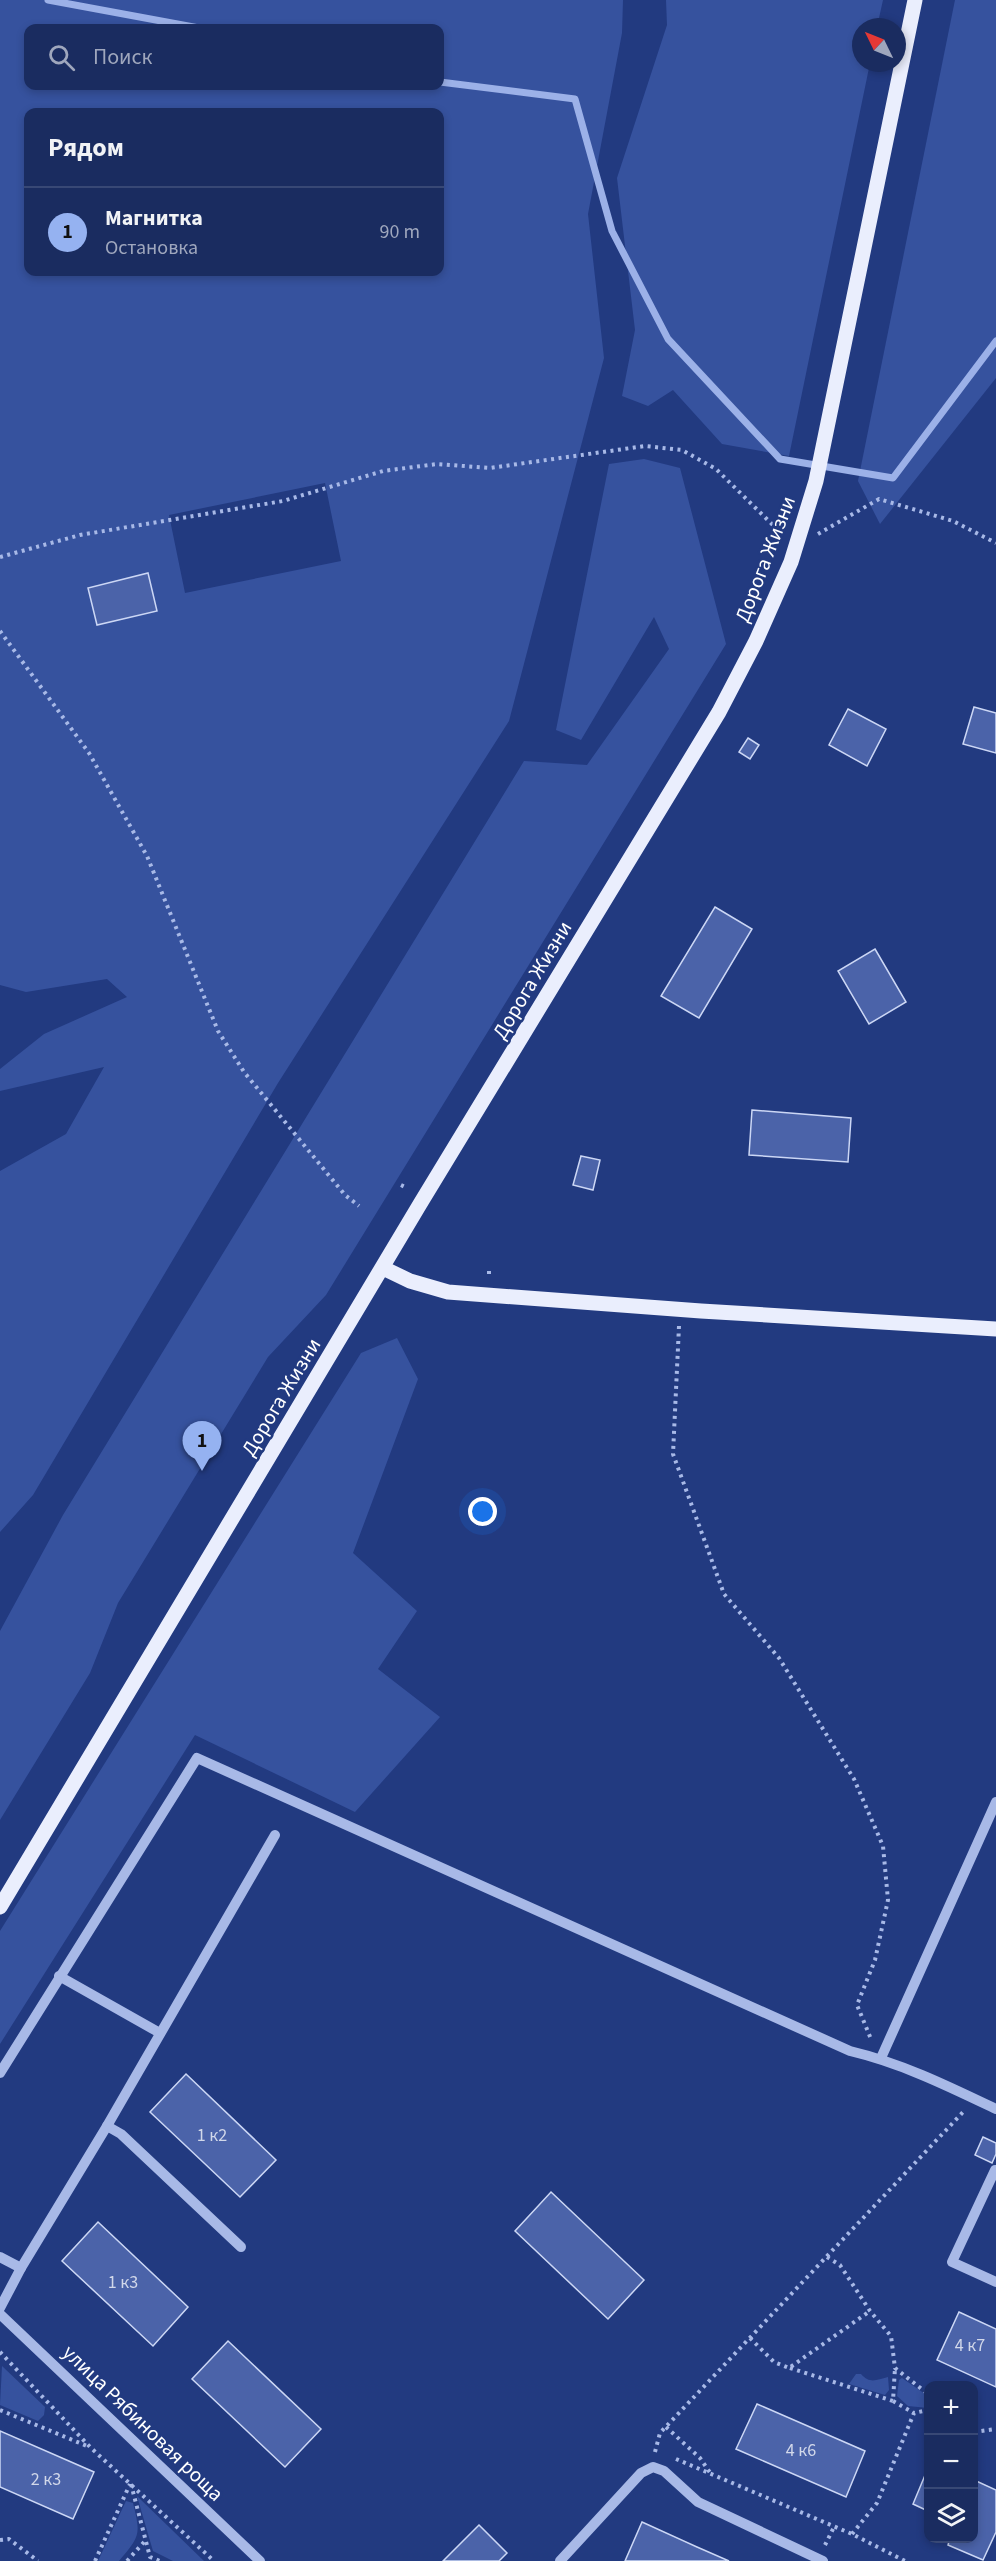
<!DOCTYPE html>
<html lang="ru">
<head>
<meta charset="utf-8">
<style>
  body { margin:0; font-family:"Source Sans 3",sans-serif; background:#273869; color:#f1f3f6 }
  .controls { position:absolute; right:18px; bottom:18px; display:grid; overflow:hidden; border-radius:12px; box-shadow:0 3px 9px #0003 }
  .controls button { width:54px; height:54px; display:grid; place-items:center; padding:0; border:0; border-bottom:2px solid #384875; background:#1a2c60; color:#f1f3f6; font:30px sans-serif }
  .compass { position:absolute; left:852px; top:18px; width:54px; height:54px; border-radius:50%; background:#1a2c60; box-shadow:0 3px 9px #0003; rotate:313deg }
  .you { position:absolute; left:483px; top:1512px; width:21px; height:21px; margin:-15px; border:4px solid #fff; border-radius:50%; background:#1a73e8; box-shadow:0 0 0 9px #1a73e833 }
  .badge { display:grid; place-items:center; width:39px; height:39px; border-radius:50%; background:#95b2f1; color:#111; font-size:20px; font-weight:700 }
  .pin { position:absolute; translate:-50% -50px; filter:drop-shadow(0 2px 3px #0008) }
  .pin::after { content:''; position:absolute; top:32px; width:21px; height:18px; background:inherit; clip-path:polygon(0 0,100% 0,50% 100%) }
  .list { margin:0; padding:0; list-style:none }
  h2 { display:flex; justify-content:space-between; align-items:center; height:78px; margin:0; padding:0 24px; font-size:26px }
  h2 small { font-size:20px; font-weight:400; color:#9fa7bd }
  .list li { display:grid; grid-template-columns:39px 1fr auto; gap:18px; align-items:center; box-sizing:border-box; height:90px; padding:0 24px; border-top:2px solid #384875 }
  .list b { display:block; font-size:22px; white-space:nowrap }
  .list p { margin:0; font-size:20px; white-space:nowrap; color:#9fa7bd }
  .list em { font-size:20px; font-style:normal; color:#9fa7bd }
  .icon { flex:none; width:33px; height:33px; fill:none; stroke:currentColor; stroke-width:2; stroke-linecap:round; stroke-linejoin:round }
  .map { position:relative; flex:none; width:996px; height:2561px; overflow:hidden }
  .search { position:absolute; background:#1a2c60; box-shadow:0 3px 9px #0003; left:24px; top:24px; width:420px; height:66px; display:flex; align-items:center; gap:15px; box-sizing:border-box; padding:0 21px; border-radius:12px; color:#9fa7bd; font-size:22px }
  .panel { position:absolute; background:#1a2c60; box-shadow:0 3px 9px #0003; left:24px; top:108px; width:420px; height:168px; border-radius:12px }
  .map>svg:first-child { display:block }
  .green { fill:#36529e; fill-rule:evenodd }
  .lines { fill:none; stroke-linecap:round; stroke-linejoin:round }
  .stream { stroke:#9cb1e8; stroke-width:7 }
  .building { fill:#4b63a9; stroke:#ccd7f5; stroke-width:1.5 }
  .path { stroke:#a8b9e7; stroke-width:4; stroke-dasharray:3 4.5; stroke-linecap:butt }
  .minor { stroke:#a8b9e7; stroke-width:10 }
  .major { stroke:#eaeefd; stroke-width:15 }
  .labels { text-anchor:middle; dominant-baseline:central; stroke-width:5; stroke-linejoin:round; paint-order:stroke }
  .number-label { font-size:18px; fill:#d2d8ea }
  .street-label { font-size:21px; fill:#fff; stroke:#223a80 }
</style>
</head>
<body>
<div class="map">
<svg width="996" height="2561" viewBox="0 0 996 2561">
  <rect width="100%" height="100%" fill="#223a80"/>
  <!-- green -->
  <g class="green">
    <path d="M0,0H623L622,33L588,214L604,358L509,721L278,1083L33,1495L0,1532V1171L66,1134L104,1067L0,1091V1069L44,1034L127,997L107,979L26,992L0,985ZM28,28H440V86H28ZM28,112H440V272H28ZM325,483L341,561L185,593L169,515Z"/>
    <polygon points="666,0 883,0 877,27 861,27 861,63 870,63 789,456 722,444 673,390 648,406 622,396 635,330 617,178 667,25"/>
    <polygon points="955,0 996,0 996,378 880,524 858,481"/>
    <polygon points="644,459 680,468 726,644 326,1295 268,1357 118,1603 90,1673 0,1820 0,1631 63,1515 524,761 587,765 669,649 654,617 581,740 556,730 609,464"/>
    <polygon points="397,1338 418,1379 353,1553 417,1611 378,1669 440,1717 355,1812 195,1735 0,2044 0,1931 361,1353"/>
    <polygon points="2,2366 45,2407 44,2415 38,2421 0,2405"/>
    <path d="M856,2374H861C870,2384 876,2380 888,2377L889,2390L885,2395L849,2384Z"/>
    <polygon points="902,2378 928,2396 928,2408 908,2406 897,2396 899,2380"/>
    <polygon points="137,2496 204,2561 173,2561 153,2551"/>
    <path d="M126,2501L133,2503C141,2535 140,2536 119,2561H98Z"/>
  </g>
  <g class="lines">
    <!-- stream -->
    <g class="stream">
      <polyline points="48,0 199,28"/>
      <polyline points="440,82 575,99 612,231 668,339 780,459 893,478 996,341"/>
    </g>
  </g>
  <!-- building -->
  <g class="building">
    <polygon points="148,573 157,611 97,625 88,588"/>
    <polygon points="974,707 996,713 996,753 963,744"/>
    <polygon points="848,709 886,729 867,766 829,745"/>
    <polygon points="748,738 759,745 750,759 739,752"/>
    <polygon points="715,907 752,929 699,1018 661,996"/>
    <polygon points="875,949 906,1002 869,1024 838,971"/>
    <polygon points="752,1110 851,1118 848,1162 749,1155"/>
    <polygon points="581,1156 600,1160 593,1190 573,1185"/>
    <polygon points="186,2074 276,2160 240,2197 150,2112"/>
    <polygon points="983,2137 996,2143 996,2154 992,2163 975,2155"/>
    <polygon points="551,2192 644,2280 608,2319 515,2231"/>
    <polygon points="98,2222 188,2307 153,2346 62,2261"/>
    <polygon points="959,2312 996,2329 996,2387 937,2360"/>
    <polygon points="228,2341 321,2429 285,2467 192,2379"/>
    <polygon points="757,2404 865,2451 846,2497 736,2449"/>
    <polygon points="0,2431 94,2472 73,2519 0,2487"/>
    <polygon points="928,2468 928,2511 913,2504"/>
    <polygon points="974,2480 996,2490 996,2532 983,2560 948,2545 950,2538 974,2538"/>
    <polygon points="642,2522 697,2547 729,2561 625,2561"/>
    <polygon points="479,2525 507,2553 499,2561 443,2561"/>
  </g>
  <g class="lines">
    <!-- path -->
    <g class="path">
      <polyline points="818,534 879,499 953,521 996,543"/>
      <polyline points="0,557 80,535 283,501 383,471 437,464 490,468 645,446 682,450 716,469 783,535"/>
      <polyline points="0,631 89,753 147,856 218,1031 244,1072 345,1195 359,1206"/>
      <polyline points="401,1185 405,1187"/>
      <polyline points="489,1274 489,1267"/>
      <polyline points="679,1326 673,1454 724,1594 779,1658 854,1779 883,1846 888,1900 875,1960 857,2005 871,2039"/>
      <polyline points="827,2257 840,2265 870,2311 891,2336 895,2368 928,2394"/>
      <polyline points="750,2338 774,2362 789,2368 870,2311"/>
      <polyline points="0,2352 91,2448 214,2561"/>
      <polyline points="790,2368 893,2401 895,2368"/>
      <polyline points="893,2401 914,2413"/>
      <polyline points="0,2410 87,2446"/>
      <polyline points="666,2427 700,2458 711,2474"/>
      <polyline points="974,2432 996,2429"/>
      <polyline points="655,2452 660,2433 965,2110"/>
      <polyline points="676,2459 852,2534 905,2561"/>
      <polyline points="131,2484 150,2557 160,2561"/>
      <polyline points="852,2534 877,2503 914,2413 928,2410"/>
      <polyline points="0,2540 9,2539 38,2561"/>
      <polyline points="825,2545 834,2527"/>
      <polyline points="95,2561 130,2484"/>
      <polyline points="127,2561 145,2541"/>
    </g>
    <!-- minor -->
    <g class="minor">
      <polyline points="59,1976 160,2033"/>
      <polyline points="881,2058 996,1802"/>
      <path d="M0,2073L197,1758L850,2051C901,2063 948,2086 996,2109"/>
      <polyline points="107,2126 121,2134 241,2247"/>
      <polyline points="995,2170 952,2262 996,2282"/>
      <polyline points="0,2257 21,2268 0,2308"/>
      <polyline points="21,2268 107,2126 275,1835"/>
      <polyline points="0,2314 260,2561"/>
      <polyline points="560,2561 641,2473 653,2467 664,2471 698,2502 823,2561"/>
    </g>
    <!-- major -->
    <g class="major">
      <polyline points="383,1268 410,1281 448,1292 701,1311 996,1329"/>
      <polyline points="0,1907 420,1204 719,712 756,641 791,562 816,481 915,0"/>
    </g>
  </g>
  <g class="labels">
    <!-- number labels -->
    <g class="number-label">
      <text x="212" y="2135">1 к2</text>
      <text x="123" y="2282">1 к3</text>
      <text x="970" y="2345">4 к7</text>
      <text x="801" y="2450">4 к6</text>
      <text x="46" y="2479">2 к3</text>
    </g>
    <!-- street labels -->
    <g class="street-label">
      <text transform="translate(765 559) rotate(-69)">Дорога Жизни</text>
      <text transform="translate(532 980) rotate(-59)">Дорога Жизни</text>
      <text transform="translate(281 1397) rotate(-59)">Дорога Жизни</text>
      <text transform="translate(143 2423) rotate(44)">улица Рябиновая роща</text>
    </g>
  </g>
</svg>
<div class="controls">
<button>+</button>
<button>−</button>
<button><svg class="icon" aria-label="layers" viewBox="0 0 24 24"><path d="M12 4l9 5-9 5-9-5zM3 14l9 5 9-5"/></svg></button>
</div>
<svg class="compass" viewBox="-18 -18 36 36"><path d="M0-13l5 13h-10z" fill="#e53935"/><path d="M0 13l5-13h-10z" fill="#9fa7bd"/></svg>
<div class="you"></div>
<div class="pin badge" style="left:202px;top:1471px">1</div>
<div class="search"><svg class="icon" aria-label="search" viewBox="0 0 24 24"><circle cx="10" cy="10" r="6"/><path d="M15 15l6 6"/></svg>Поиск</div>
<section class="panel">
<h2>Рядом<small></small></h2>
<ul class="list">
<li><span class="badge">1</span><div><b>Магнитка</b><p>Остановка</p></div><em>90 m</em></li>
</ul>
</section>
</div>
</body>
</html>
